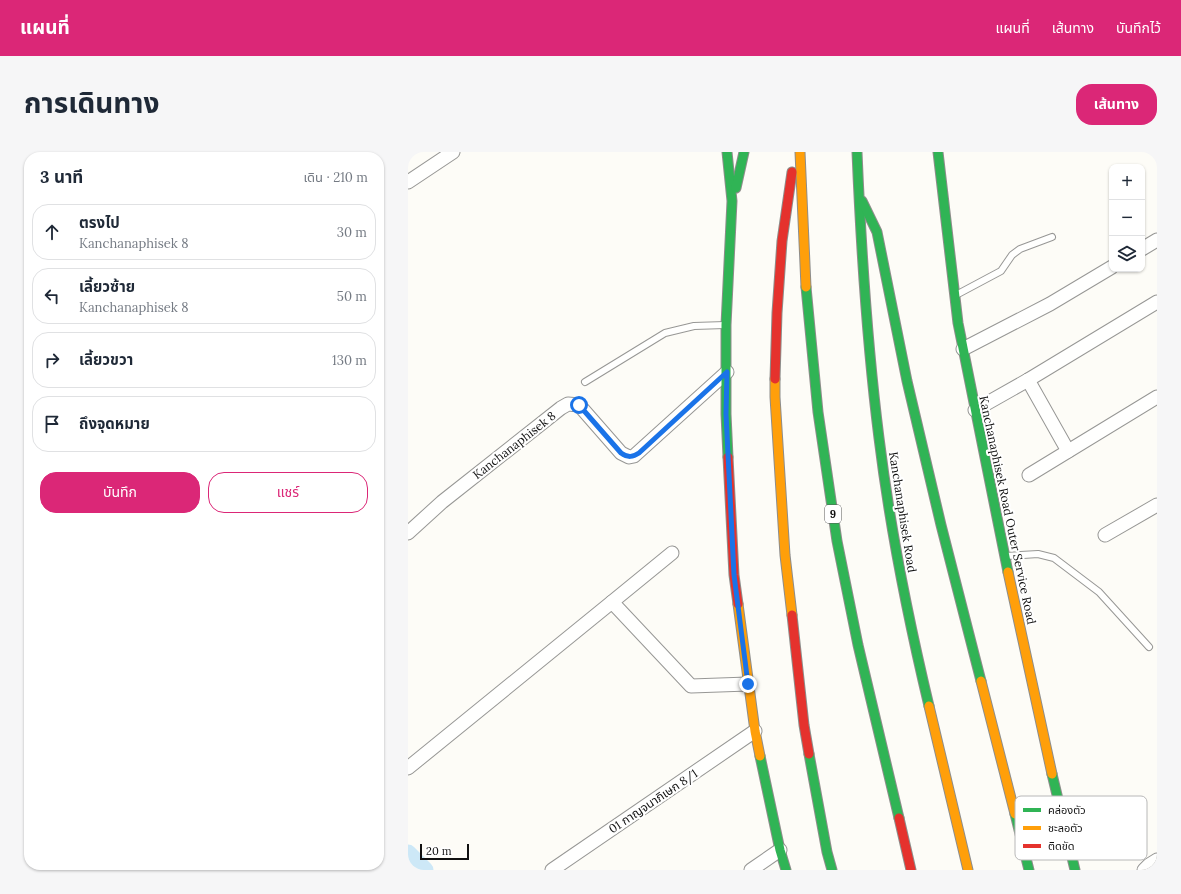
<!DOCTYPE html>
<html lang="th">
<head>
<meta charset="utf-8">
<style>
  body { margin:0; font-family:Lora,"Noto Sans Thai",serif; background:#f6f6f7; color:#1f2937 }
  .controls { position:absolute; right:12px; top:12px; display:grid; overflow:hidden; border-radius:8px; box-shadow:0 1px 3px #0004 }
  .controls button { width:36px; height:36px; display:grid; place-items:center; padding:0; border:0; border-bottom:1px solid #e0e1e3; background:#fff; color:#1f2937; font:20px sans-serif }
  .scale { position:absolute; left:12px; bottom:10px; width:49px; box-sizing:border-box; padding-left:4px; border:2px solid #111; border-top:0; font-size:11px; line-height:14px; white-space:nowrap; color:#111; -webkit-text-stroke:3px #fff; paint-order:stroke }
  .stop { position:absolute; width:12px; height:12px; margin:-9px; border:3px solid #1a73e8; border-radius:50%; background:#fff }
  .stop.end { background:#1a73e8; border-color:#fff; box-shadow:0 1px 4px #0008 }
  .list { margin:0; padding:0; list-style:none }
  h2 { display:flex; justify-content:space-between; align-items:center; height:52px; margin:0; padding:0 16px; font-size:17px }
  h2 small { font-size:13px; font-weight:400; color:#747a83 }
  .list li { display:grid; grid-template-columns:26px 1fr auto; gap:12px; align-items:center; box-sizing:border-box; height:56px; margin:0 8px 8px; padding:0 8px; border:1px solid #e0e1e3; border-radius:16px }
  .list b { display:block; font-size:15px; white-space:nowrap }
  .list p { margin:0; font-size:13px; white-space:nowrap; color:#747a83 }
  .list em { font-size:13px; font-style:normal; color:#747a83 }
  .actions { display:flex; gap:8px; padding:12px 16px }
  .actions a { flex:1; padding:9px 0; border:1px solid #db2777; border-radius:16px; text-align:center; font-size:14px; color:#db2777 }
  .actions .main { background:#db2777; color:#fff }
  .icon { flex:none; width:22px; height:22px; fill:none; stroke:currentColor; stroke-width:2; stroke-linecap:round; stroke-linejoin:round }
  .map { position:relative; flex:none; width:749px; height:718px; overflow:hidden; border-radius:16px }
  header { display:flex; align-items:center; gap:24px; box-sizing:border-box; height:56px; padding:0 20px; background:#db2777; color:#fff }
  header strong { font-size:19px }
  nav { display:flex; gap:22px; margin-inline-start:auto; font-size:14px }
  .intro { display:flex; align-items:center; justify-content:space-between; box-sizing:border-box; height:96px; padding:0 24px }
  h1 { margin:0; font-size:28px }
  .button { padding:10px 18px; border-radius:16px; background:#db2777; color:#fff; font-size:14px; font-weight:700 }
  main { display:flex; gap:24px; padding:0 24px }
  aside { flex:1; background:#fff; border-radius:16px; box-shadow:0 1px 3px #0004 }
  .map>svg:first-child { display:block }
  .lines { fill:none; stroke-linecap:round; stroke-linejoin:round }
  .canal { stroke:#cde8f7; stroke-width:17 }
  .lane-casing { stroke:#979795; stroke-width:8 }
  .street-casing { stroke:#979795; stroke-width:15 }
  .fast-casing { stroke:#8e8d8b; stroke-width:11 }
  .slow-casing { stroke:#8e8d8b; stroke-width:11 }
  .jam-casing { stroke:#8e8d8b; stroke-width:11 }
  .lane { stroke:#fffffe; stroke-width:6 }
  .street { stroke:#fffffe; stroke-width:13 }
  .fast { stroke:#30b455; stroke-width:9 }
  .slow { stroke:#ff9f0a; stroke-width:9 }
  .jam { stroke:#e5322d; stroke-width:9 }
  .route { stroke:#1a73e8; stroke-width:5 }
  .labels { text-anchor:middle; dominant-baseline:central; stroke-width:4; stroke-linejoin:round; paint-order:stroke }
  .shield { fill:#fff; stroke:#585858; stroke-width:1 }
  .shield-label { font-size:11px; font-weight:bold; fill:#111 }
  .street-label { font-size:12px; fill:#111; stroke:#fff }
  .key { fill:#fff; stroke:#b8b8b8; stroke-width:1 }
  .key-label { font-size:11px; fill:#111 }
</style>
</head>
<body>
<header>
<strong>แผนที่</strong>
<nav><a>แผนที่</a><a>เส้นทาง</a><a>บันทึกไว้</a></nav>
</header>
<div class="intro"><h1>การเดินทาง</h1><a class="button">เส้นทาง</a></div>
<main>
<aside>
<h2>3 นาที<small>เดิน · 210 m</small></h2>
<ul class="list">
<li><svg class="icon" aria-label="ahead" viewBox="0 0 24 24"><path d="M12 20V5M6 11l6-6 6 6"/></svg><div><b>ตรงไป</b><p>Kanchanaphisek 8</p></div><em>30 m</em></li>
<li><svg class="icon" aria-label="left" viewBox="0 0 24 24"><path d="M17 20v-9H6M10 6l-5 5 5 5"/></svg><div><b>เลี้ยวซ้าย</b><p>Kanchanaphisek 8</p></div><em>50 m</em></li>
<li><svg class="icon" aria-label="right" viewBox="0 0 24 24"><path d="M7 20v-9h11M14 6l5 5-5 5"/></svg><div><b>เลี้ยวขวา</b></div><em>130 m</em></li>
<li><svg class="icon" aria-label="arrive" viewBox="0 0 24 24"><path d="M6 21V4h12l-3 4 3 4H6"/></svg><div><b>ถึงจุดหมาย</b></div></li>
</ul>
<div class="actions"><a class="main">บันทึก</a><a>แชร์</a></div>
</aside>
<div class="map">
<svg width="749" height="718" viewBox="0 0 749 718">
  <rect width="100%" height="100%" fill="#fdfcf7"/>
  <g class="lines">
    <!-- canal -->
    <polyline class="canal" points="0,701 17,718"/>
    <!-- lane casing -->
    <g class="lane-casing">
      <g id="lane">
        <polyline points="548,143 593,119 604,103 612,97 644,85"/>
        <polyline points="177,230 257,181 286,174 317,173"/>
        <polyline points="598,404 630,402 646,406 691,440 741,495"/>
      </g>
    </g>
    <!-- street casing -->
    <g class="street-casing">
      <g id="street">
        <polyline points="0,30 45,0"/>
        <polyline points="734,97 749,88"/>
        <polyline points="555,197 642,152 704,115"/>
        <polyline points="620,228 660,299"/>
        <polyline points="567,258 620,228 749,150"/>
        <polyline points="621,323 749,245"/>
        <polyline points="0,381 34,350 153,256 160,252 171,253 213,301 221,305 226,304 319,220"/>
        <polyline points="697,383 749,353"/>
        <polyline points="204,450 264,401"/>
        <polyline points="0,616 204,450 283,534 340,532"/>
        <polyline points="144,718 347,579"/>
        <polyline points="343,718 372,698"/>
        <polyline points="736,718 741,713 749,708"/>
      </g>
    </g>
    <!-- fast casing -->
    <g class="fast-casing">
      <g id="fast">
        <polyline points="319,0 324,49 318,173 318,262 320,305"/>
        <path d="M449,0C453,96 459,191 471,286C482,376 500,466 521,554"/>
        <polyline points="530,0 550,171 600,420"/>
        <polyline points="328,36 336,0"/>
        <polyline points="454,49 469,80 499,229 533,373 573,529"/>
        <polyline points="398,135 410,260 429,389 450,493 491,666"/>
        <polyline points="401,602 419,700 424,718"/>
        <polyline points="352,604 372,698 378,718"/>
        <polyline points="644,622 667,718"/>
        <polyline points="607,662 621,718"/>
      </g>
    </g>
    <!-- slow casing -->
    <g class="slow-casing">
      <g id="slow">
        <polyline points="392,0 398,135"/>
        <polyline points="367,227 367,245 377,403 384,463"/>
        <polyline points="600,420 644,622"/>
        <polyline points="330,452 347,579 352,604"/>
        <polyline points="573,529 607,662"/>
        <polyline points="521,554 560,718"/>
      </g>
    </g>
    <!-- jam casing -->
    <g class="jam-casing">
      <g id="jam">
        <polyline points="367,227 369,161 374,89 384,20"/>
        <polyline points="320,305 326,423 330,452"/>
        <polyline points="384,463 396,573 401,602"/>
        <polyline points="491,666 503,718"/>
      </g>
    </g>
    <!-- lane -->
    <use href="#lane" class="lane"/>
    <!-- street -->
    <use href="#street" class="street"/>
    <!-- fast -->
    <use href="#fast" class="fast"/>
    <!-- slow -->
    <use href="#slow" class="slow"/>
    <!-- jam -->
    <use href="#jam" class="jam"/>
  </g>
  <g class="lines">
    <!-- route -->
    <path class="route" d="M171,253L213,301C220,306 225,305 231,301L319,220L318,262L326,423L340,532"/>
  </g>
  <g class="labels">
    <!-- shield labels -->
    <rect class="shield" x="417" y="353" width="16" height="18" rx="3"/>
    <g class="shield-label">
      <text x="425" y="362">9</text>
    </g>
    <!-- street labels -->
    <g class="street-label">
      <text transform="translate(106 293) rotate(-38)">Kanchanaphisek 8</text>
      <text transform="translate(600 358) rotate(78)">Kanchanaphisek Road Outer Service Road</text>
      <text transform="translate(495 360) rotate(81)">Kanchanaphisek Road</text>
      <text transform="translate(245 649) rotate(-34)">01 กาญจนาภิเษก 8/1</text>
    </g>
  </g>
  <!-- legend -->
  <rect x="607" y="644" width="132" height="64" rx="6" class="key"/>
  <rect x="615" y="656" width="18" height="4" fill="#30b455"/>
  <rect x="615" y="674" width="18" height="4" fill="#ff9f0a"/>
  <rect x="615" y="692" width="18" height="4" fill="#e5322d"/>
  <g class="key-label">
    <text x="640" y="662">คล่องตัว</text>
    <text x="640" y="680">ชะลอตัว</text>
    <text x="640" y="698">ติดขัด</text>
  </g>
</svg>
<div class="controls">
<button>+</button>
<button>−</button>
<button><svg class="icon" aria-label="layers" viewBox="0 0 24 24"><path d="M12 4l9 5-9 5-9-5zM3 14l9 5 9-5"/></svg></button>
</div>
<div class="scale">20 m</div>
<div class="stop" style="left:171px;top:253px"></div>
<div class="stop end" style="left:340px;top:532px"></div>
</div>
</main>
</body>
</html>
